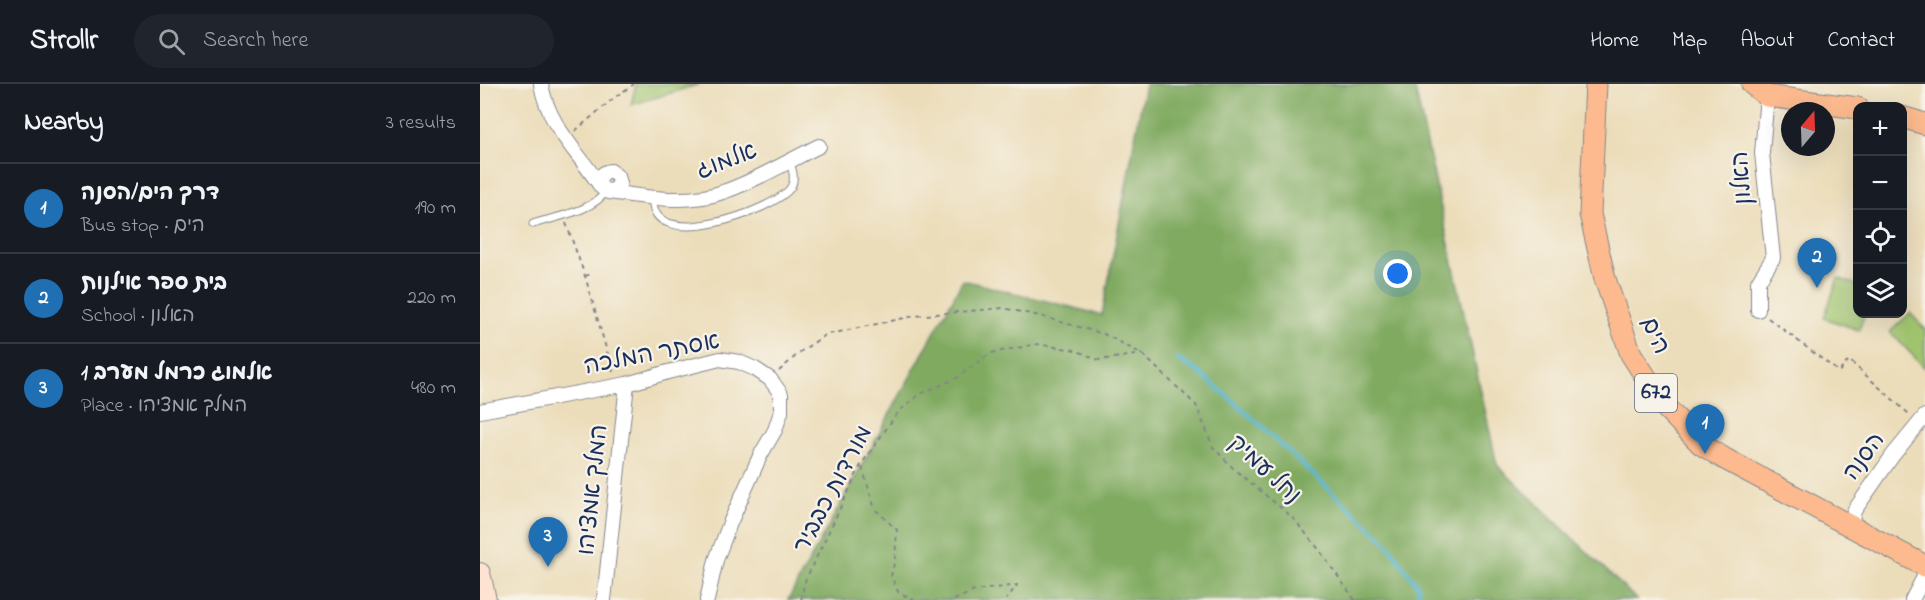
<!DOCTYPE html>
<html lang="en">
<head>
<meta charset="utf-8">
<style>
  body { margin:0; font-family:"Indie Flower","Playpen Sans Hebrew",sans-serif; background:#20242c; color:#f1f3f6 }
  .controls { position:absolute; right:18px; top:18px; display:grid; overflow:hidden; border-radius:12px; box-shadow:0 6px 24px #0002 }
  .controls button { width:54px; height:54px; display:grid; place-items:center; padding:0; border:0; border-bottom:2px solid #363941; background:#171b24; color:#f1f3f6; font:30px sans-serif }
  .compass { position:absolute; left:1301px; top:18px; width:54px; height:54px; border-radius:50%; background:#171b24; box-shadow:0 6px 24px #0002; rotate:19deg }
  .you { position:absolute; left:918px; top:190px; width:21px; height:21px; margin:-15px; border:4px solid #fff; border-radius:50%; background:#1a73e8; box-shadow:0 0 0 9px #1a73e833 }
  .badge { display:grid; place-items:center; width:39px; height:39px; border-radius:50%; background:#1f6fb2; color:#fff; font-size:20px; font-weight:700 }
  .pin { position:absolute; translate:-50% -50px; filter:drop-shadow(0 2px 3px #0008) }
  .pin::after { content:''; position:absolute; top:32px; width:21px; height:18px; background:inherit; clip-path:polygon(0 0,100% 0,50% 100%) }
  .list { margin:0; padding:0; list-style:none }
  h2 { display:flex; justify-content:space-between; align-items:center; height:78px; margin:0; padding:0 24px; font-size:26px }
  h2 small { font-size:20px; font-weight:400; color:#9ea1a6 }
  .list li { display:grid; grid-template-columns:39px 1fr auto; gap:18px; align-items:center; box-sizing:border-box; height:90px; padding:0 24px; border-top:2px solid #363941 }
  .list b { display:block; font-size:22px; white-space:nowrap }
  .list p { margin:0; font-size:20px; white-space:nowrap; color:#9ea1a6 }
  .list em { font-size:20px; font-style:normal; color:#9ea1a6 }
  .icon { flex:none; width:33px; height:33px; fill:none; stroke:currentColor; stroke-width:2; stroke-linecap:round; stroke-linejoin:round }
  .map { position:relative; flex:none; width:1445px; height:516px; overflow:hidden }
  header { display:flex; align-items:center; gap:36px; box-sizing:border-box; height:84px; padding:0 30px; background:#171b24; border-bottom:2px solid #363941 }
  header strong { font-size:28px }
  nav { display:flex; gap:33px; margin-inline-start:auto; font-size:21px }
  .search { width:420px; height:54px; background:#20242c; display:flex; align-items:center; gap:15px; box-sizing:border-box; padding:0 21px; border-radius:33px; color:#9ea1a6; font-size:22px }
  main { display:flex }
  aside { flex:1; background:#171b24 }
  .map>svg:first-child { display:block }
  .green { fill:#a0c46e; stroke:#5e7a66; stroke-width:1.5 }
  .forest { fill:#80aa61; stroke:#4e6c60; stroke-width:1.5 }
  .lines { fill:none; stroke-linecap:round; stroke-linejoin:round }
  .stream { stroke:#4fb4cd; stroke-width:4 }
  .lane-casing { stroke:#84868c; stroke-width:9 }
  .street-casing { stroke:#84868c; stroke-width:16 }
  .secondary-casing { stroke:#84868c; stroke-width:22 }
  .primary-casing { stroke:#84868c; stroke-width:23 }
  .path { stroke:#84868c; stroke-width:2; stroke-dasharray:4.5 4.5; stroke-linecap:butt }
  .lane { stroke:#fff; stroke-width:7 }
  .street { stroke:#fff; stroke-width:14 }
  .secondary { stroke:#fee3d2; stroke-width:20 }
  .primary { stroke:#fcba8e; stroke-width:21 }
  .labels { text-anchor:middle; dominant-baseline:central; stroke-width:4.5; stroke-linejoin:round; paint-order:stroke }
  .shield { fill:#f7f3e8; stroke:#5d6a87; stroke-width:1.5 }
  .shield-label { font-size:22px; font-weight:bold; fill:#1b2f5e }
  .street-label { font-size:24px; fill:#1b2f5e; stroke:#f7f3e8 }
</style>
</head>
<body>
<header>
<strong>Strollr</strong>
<div class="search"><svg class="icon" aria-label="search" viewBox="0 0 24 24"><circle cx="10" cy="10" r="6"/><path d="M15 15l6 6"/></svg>Search here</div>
<nav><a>Home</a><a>Map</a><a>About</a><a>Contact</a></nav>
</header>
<main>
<aside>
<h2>Nearby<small>3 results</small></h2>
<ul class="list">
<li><span class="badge">1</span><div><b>דרך הים/הסנה</b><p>Bus stop · הים</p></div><em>190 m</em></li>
<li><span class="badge">2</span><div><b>בית ספר אילנות</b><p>School · האלון</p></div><em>220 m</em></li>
<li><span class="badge">3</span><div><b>אלמוג כרמל מערב 1</b><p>Place · המלך אמציהו</p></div><em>480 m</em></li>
</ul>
</aside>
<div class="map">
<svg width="1445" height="516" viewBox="0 0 1445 516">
  <rect width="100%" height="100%" fill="#f7f3e8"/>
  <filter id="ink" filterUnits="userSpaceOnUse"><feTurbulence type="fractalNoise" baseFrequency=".0167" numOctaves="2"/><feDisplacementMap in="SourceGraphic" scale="12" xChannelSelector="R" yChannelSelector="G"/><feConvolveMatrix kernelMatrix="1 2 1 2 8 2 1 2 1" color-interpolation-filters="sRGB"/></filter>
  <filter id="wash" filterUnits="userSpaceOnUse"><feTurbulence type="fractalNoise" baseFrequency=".008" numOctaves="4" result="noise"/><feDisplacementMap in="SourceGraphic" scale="24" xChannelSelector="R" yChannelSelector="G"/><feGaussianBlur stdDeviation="1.35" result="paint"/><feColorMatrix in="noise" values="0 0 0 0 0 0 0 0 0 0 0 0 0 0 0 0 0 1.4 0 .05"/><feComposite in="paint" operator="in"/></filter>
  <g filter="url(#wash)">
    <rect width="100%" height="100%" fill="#ecddba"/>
    <!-- green -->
    <g class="green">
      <polygon points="156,0 220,0 151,21"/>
      <polygon points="1358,194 1377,201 1378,230 1385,230 1379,246 1344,234"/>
      <polygon points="1430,229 1445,245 1445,284 1410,248"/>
    </g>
    <!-- forest -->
    <polygon class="forest" points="665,0 934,0 1017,381 1157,516 308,516 483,196 622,231"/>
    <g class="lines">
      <!-- stream -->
      <polyline class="stream" points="697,275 717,287 759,322 906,458 938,502 939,516"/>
    </g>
  </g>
  <g filter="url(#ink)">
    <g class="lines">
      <!-- lane casing -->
      <g class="lane-casing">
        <g id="lane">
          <path d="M173,113C167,172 297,126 311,103C316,94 312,85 309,76"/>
          <path d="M53,140C75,133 114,127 126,107"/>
        </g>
      </g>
      <!-- street casing -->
      <g class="street-casing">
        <g id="street">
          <path d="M61,0C68,42 99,69 121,103L126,107L135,106L140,99L138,93L131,87C123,88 118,93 120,101"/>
          <path d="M129,108C167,113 207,121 243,108C276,97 308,77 339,62"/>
          <polyline points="1278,226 1278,198 1293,174 1282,69 1287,12"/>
          <polyline points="0,327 147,300 188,288 240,275 259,278 275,285 290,295 301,310 301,328 295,346 280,372 250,439 236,476 227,516"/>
          <polyline points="1376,445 1372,436 1374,427 1413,371 1445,332"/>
          <polyline points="124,516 147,300"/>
          <polyline points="1432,516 1445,491"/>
        </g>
      </g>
      <!-- secondary casing -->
      <g class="secondary-casing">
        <polyline id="secondary" points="0,489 6,516"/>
      </g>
      <!-- primary casing -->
      <g class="primary-casing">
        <g id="primary">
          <polyline points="1116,0 1110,130 1125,195 1151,270 1185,323 1221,360 1245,375 1445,482"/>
          <polyline points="1272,0 1287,12 1378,24"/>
          <polyline points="1422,33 1445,40"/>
        </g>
      </g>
      <!-- path -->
      <g class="path">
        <polyline points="95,47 135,13 154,0"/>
        <polyline points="86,139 105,192 133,288"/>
        <polyline points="105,192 111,190"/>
        <polyline points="1288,234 1359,288 1369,276 1430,331"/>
        <polyline points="299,287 320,268 345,251 434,232 523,224 560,232 624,250 662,270 716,321 733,363 754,385 812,433 837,463 875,516"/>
        <polyline points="382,383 395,425 417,446 415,476 411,492 418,508 434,516"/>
        <polyline points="321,516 325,497 381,381 418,328 440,310 475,295 511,269 557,260 595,266 619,276 662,270"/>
        <polyline points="474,516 494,507 537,501 526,516"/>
      </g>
      <!-- lane -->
      <use href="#lane" class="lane"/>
      <!-- street -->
      <use href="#street" class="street"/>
      <!-- secondary -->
      <use href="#secondary" class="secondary"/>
      <!-- primary -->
      <use href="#primary" class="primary"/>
    </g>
  </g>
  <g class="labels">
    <!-- shield labels -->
    <rect class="shield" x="1155" y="290" width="42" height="38" rx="4.5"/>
    <g class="shield-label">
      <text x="1176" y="309">672</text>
    </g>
    <!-- street labels -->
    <g class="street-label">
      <text transform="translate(247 78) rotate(-21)">אלמוג</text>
      <text transform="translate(1263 94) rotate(-94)">האלון</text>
      <text transform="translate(1174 252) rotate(66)">הים</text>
      <text transform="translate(172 271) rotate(-11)">אסתר המלכה</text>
      <text transform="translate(1385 373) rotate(-54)">הסנה</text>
      <text transform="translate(784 386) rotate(43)">נחל עמיק</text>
      <text transform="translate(114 406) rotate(-84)">המלך אמציהו</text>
      <text transform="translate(354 406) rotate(-62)">מורדות כבביר</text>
    </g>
  </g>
</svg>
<div class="controls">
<button>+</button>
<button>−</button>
<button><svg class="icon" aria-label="locate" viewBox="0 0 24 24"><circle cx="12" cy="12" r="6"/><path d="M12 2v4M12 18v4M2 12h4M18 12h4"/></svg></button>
<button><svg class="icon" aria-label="layers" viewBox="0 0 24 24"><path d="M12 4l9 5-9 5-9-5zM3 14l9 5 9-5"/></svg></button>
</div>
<svg class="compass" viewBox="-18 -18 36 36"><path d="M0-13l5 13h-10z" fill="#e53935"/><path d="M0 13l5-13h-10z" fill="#9ea1a6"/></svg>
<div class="you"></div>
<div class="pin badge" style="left:1225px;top:370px">1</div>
<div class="pin badge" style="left:1337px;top:204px">2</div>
<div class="pin badge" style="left:68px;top:483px">3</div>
</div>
</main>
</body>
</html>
